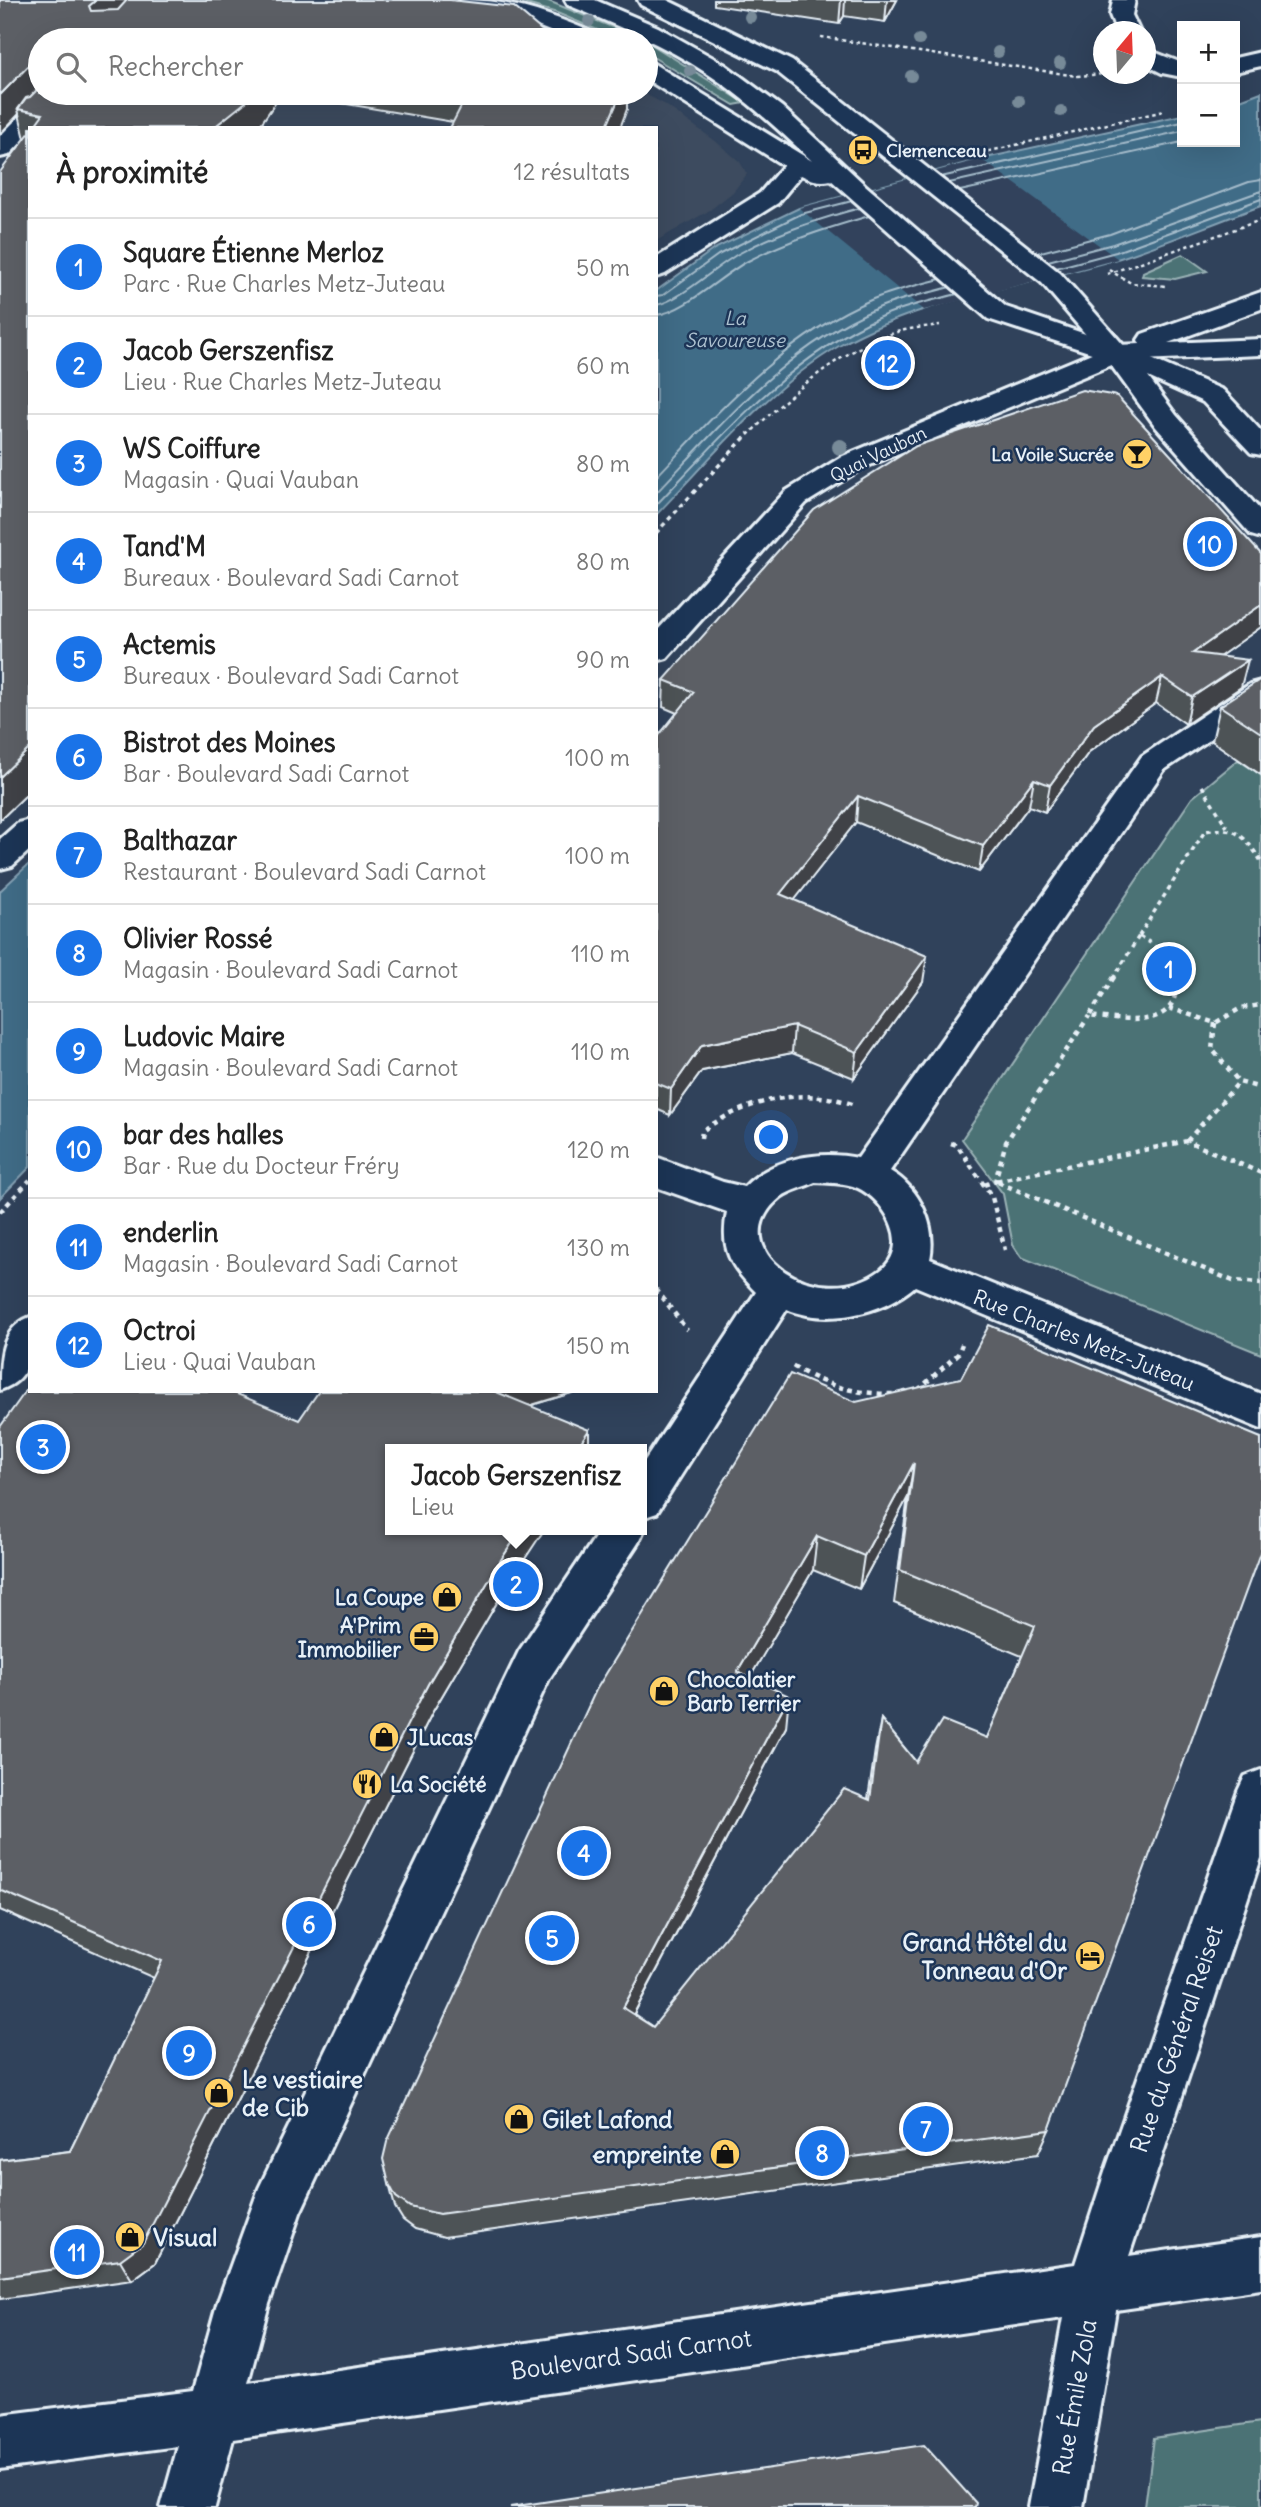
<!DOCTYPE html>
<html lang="fr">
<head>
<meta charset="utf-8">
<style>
  body { margin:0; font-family:Delius,sans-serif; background:#f2f2f2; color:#222 }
  .controls { position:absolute; right:21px; top:21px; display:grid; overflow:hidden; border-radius:0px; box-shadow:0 7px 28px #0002 }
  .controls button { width:63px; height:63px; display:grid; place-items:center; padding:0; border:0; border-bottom:2px solid #e0e0e0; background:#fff; color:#222; font:35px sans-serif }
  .compass { position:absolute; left:1093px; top:21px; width:63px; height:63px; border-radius:50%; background:#fff; box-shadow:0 7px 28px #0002; rotate:19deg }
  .you { position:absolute; left:772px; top:1138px; width:24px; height:24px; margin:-18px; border:5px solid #fff; border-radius:50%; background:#1a73e8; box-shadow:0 0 0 10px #1a73e833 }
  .badge { display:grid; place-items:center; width:46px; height:46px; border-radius:50%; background:#1a73e8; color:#fff; font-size:23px; font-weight:700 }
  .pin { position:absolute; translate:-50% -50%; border:4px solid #fff; box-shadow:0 2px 7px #0006 }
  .popup { position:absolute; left:385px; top:1444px; width:262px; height:91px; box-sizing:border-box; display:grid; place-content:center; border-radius:0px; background:#fff; filter:drop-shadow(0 2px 5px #0005); font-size:23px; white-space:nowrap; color:#767676 }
  .popup b { font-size:26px; color:#222 }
  .popup::after { content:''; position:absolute; left:50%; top:100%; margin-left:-14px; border:14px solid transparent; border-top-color:#fff }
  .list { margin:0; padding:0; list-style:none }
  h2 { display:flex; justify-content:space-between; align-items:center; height:91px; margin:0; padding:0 28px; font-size:30px }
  h2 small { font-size:23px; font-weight:400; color:#767676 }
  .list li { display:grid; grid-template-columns:46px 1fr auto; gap:21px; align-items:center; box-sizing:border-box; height:98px; padding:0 28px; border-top:2px solid #e0e0e0 }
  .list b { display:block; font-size:26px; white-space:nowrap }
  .list p { margin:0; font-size:23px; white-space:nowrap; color:#767676 }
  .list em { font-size:23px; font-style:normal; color:#767676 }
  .icon { flex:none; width:38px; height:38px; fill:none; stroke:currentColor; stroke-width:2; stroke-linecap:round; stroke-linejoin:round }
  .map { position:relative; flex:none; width:1261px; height:2507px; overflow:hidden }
  .search { position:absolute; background:#fff; box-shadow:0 7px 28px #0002; left:28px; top:28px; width:630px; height:77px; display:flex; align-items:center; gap:18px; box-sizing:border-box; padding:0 24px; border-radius:38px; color:#767676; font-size:26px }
  .panel { position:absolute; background:#fff; box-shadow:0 7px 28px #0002; left:28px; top:126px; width:630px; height:1267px; border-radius:0px }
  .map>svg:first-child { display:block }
  .built { fill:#3d4b5e }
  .green { fill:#4c7274; stroke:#9ab2b6; stroke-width:2 }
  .water { fill:#416c87; stroke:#84a1b4; stroke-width:2 }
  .pier { fill:#30425b }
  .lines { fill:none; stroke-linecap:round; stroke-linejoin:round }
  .shore { stroke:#a5bccb; stroke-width:2 }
  .minor-casing { stroke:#e8f1f8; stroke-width:6 }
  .major-casing { stroke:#e8f1f8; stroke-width:6 }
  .path-far2 { stroke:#e8f1f8; stroke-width:2.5; stroke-dasharray:3.5 3.5; stroke-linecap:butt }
  .path-far1 { stroke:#e8f1f8; stroke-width:3.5; stroke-dasharray:4.5 4.5; stroke-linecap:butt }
  .path { stroke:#e8f1f8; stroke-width:4.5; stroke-dasharray:5 5; stroke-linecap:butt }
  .minor { fill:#1d3557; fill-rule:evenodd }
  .major { fill:#1d3557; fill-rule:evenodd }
  .tree { fill:#778a98 }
  .wall { fill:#4e5257; stroke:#e8f1f8; stroke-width:2; fill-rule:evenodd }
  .shaded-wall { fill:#404247; stroke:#e8f1f8; stroke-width:2 }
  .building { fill:#5b5f65; stroke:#e8f1f8; stroke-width:2; fill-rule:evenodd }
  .labels { text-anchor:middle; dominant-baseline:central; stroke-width:5; stroke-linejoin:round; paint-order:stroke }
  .far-poi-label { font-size:18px; font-weight:bold; fill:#e8f1f8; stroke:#1d3557; text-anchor:start }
  .far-street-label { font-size:18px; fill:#e8f1f8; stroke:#1d3557 }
  .far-water-label { font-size:19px; font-style:italic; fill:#aec2d0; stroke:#1d3557 }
  .street-label { font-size:21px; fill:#e8f1f8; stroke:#1d3557 }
  .poi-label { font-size:21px; font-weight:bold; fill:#e8f1f8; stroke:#1d3557; text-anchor:start }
  .near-poi-label { font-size:24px; font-weight:bold; fill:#e8f1f8; stroke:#1d3557; text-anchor:start }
  .near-street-label { font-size:24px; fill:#e8f1f8; stroke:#1d3557 }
</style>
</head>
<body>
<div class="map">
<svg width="1261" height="2507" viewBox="0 0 1261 2507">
  <rect width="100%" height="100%" fill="#30425b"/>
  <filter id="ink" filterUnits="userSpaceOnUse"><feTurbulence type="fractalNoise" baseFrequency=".0143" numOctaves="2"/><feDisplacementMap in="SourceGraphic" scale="14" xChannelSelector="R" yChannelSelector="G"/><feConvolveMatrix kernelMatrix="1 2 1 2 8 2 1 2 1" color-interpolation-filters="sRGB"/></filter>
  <g filter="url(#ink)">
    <!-- built -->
    <polygon class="built" points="101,93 643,93 664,104 714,140 740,162 747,174 733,192 710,210 656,241 656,128 65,128"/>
    <!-- green -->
    <g class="green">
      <polygon points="513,0 546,0 644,40 621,40 557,13"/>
      <polygon points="646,41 745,103 734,105 646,53"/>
      <polygon points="1183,254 1207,271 1175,279 1142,276 1143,272"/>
      <polygon points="1238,760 1261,775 1261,1354 1021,1257 1013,1245 1003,1194 962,1139 1192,798"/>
      <polygon points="1261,2422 1261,2507 1145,2507 1154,2438"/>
    </g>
    <!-- water -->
    <g class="water">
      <path d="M1261,92V206C1213,223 1165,244 1117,259C1024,287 923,298 839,346C770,386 711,458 656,515V291L714,249L799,208L981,159L1182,115V142H1235V102Z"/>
      <polygon points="30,863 30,1167 0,1198 0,891"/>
    </g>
    <!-- pier -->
    <polygon class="pier" points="981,159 1118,259 924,310 799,208"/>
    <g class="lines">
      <!-- shore -->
      <g class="shore">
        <polyline points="941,177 1182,122"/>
        <polyline points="949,183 1182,131"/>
        <polyline points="960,191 1182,142"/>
        <polyline points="1037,253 1110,234 1249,182 1261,180"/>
        <polyline points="1048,261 1113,244 1261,191"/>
        <polyline points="1056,268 1116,252 1261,199"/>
        <polyline points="656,296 663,295 718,255 801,214 852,201"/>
        <path d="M656,305C680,301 715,267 738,254C776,233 818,219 860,208"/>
        <path d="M656,315C685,312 720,276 748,261C786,241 828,228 869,216"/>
        <path d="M656,477C721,409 785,336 873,299C895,290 918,285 940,279"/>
        <path d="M656,493C722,424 787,346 878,308C901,298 926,294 950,287"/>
        <path d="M656,505C724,434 789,358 880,317C904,306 931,301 957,294"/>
      </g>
      <!-- minor casing -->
      <g class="minor-casing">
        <g id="minor">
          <polygon points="638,0 667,0 792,61 1060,273 1126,348 1223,390 1261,431 1261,455 1251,453 1203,402 1148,377 1176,415 1261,511 1261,538 1251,535 1156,427 1111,365 863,468 806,503 667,658 656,661 656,632 786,491 843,456 1099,350 1042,283 776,71 641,5"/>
          <polygon points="1113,0 1135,0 1132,15 1140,32 1117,32 1110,15"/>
          <polygon points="1146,49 1182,63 1182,77 1162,73 1146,65"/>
          <polygon points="1261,52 1261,66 1235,72 1235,58"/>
          <polygon points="798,157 807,159 810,164 778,203 665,274 656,277 656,258 760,193 789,159"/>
          <path d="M1261,681V705L1164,770L890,1171C920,1188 937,1226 930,1259L1261,1394V1429L915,1286C883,1314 827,1326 787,1309L657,1513L642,1518V1465L756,1292C730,1266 720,1249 727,1212L656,1187V1157L723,1182L744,1187C772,1158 819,1150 858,1158L1142,756L1250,684ZM815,1182C829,1183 845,1182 858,1188C886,1201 912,1246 881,1270C819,1317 717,1249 781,1197C790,1190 805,1187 815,1182Z"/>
          <polygon points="30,820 30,850 12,866 0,869 0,839 18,823"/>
          <path d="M30,1317C30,1349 36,1378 0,1390C0,1359 0,1329 30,1317Z"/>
          <polygon points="642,1526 644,1530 638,1543 549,1679 300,2213 269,2304 248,2383 1075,2264 1106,2169 1238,1791 1245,1776 1261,1770 1261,1858 1129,2256 1261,2237 1261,2289 1116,2310 1083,2507 1029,2507 1063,2318 233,2439 215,2507 161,2507 178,2446 0,2469 0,2415 193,2391 217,2304 259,2188 519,1651 600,1530 642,1530"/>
        </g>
      </g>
      <!-- major casing -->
      <g class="major-casing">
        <g id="major">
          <path d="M460,0C516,0 548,14 599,35L602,40H572L530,23L463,5Z"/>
          <path d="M565,0H595L658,27L724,64L782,107L865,185L1006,307L1118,345L1140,344L1138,340L1142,334L1261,292V309L1168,343L1261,339V355L1116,361L988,319L831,180C816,184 803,176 789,169L646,79V62L654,64L812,161C779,130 746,99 708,74C665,45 616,25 568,5Z"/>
          <polygon points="43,93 68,93 35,128 30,128 30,133 9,155 0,157 0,136"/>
        </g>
      </g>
      <!-- path-far2 -->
      <g class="path-far2">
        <polyline points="821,37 1077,76 1104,74"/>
        <polyline points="968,156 1164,111"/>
        <polyline points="1109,270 1131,283 1166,286"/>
        <polyline points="1107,274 1261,220"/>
        <path d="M748,435C791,394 839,350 897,332C911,328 926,327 940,325"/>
      </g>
      <!-- path-far1 -->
      <g class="path-far1">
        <polyline points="656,533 749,433"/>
        <polyline points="1202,786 1227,827"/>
        <path d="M1139,936C1158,947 1170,956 1176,979"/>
        <path d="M1139,936L1205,831C1237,826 1244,835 1261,861"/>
        <polyline points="1113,979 1139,936"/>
      </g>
      <!-- path -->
      <g class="path">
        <path d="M1114,977L1089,1016C1125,1020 1181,1032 1176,977"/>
        <polyline points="1169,1008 1215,1023 1241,1008 1261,1005"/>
        <polyline points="1215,1023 1212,1049 1239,1082 1261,1088"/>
        <path d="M701,1138L702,1131C745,1101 801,1086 852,1104"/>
        <polyline points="1187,1141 1239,1082"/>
        <polyline points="951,1143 957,1145 992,1197 1005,1250"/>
        <polyline points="1261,1173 1187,1141 995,1181 1233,1281 1261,1283"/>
        <polyline points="984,1185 995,1181 1006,1142 1089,1016"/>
        <polyline points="0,1212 30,1180"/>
        <polyline points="656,1289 687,1330"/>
        <path d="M793,1366C826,1387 857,1394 896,1394"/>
        <polyline points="918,1390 958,1354 962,1344"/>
      </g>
      <!-- minor -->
      <use href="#minor" class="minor"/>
      <!-- major -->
      <use href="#major" class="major"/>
    </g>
    <!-- trees -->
    <g class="tree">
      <circle cx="750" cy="17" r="6"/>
      <circle cx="589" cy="21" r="6"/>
      <circle cx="919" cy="40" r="6"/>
      <circle cx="998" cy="52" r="6"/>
      <circle cx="1060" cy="63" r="6"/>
      <circle cx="690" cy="71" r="6"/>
      <circle cx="911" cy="76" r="6"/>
      <circle cx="1019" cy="101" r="6"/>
      <circle cx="1061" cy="111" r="6"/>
      <circle cx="840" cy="447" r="8"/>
    </g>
    <!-- wall -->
    <g class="wall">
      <polygon points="714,0 897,0 885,22 844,16 839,24 714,5"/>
      <polygon points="40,40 40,93 627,93 627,109 453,122 282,93 258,128 30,128 30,791 0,820 25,139 19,114 0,134"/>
      <polygon points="1261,627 1220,656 1241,687 1186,724 1156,703 1089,752 1045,812 1029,806 979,872 856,822 794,900 923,982 854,1078 792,1053 702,1071 670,1115 656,1109 656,739 677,713 663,707 664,680"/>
      <polygon points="1261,679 1261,775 1212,741 1220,706"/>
      <polygon points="578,1391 529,1406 505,1589 432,1713 155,2263 132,2280 0,2299 0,2160 70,2151 154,1978 0,1910 0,1427 299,1420"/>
      <path d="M856,1402L1261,1438L1049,2130L1038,2154L444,2237L415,2229L403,2220L395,2207L389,2184ZM908,1497L894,1603L1022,1656L987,1738L916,1762L881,1719L875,1750L868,1799L653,2027L634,2014L786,1727L750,1677L813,1570L859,1589Z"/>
    </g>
    <!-- shaded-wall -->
    <g class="shaded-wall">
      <polygon points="96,0 131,0 95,38 89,6"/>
      <polygon points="841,0 845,0 844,16 839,24"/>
      <polygon points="887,0 897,0 885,22"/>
      <polygon points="35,59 40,87 18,109 19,114 0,134 0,95"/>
      <polygon points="256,93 282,93 258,128 213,128"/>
      <polygon points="621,93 627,93 627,109 620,128 606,128"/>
      <polygon points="1261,605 1261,627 1187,680 1193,653"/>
      <polygon points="1248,660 1241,687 1186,724 1192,697"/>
      <polygon points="1162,677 1156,703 1089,752 1045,812 1050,785 1094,725"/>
      <polygon points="30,748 30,791 0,820 0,777"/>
      <polygon points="1034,779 1029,806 979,872 983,846"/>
      <polygon points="858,796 856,822 778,921 780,894"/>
      <polygon points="927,956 923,982 854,1078 857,1052"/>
      <polygon points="794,1026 792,1053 702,1071 670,1115 671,1089 702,1045"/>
      <polygon points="482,1391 578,1391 485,1419"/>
      <polygon points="589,1430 589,1449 576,1449"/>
      <polygon points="914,1463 908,1497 859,1589 864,1556"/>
      <polygon points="521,1530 544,1530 505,1589 432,1713 155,2263 132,2280 120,2260 428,1684 502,1558"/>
      <polygon points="817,1536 813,1570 735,1703 737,1672"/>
      <polygon points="789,1696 786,1727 623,2034 623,2008"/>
    </g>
    <!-- building -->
    <g class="building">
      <polygon points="0,0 96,0 89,6 91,11 118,10 127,0 450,0 514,7 553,40 40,40 40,59 35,59 0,95"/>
      <polygon points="40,87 40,93 256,93 252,97 213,128 33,128 43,114 18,109 26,98 30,97"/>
      <polygon points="468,93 621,93 606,128 450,128"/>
      <polygon points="30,132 30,748 0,777 0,172"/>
      <polygon points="1082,390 1117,396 1261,554 1261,605 1193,653 1248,660 1192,697 1162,677 1094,725 1050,785 1034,779 983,846 858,796 780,894 927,956 857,1052 794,1026 702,1045 671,1089 656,1083 656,739 694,692 664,680 814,510 916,446"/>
      <polygon points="1261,679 1261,733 1220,706"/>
      <path d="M989,1325L1261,1438V1550L1049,2130L439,2214L410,2207L396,2197L389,2184L383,2159L387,2142L596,1690L790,1374L856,1402L961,1378ZM914,1463L900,1570L1035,1626L987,1738L942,1720L916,1762L881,1719L870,1800L844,1789L653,2027L623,2008L789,1696L737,1672L817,1536L864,1556Z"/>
      <polygon points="30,1385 30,1391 230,1391 299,1420 319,1391 494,1391 589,1430 576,1449 390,1449 390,1530 521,1530 502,1558 428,1684 143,2243 120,2260 0,2277 0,2160 70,2151 162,1961 0,1890 0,1427"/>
      <polygon points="924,2445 976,2503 975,2507 510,2507"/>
    </g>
  </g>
  <!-- icons -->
  <defs>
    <g id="bus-disc" transform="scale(1.575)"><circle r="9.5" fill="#ffd166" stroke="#1d3557"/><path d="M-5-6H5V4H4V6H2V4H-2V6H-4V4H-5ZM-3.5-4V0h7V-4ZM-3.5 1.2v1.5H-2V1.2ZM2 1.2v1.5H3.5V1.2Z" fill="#111"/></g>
    <g id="bar-disc" transform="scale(1.575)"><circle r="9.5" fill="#ffd166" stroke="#1d3557"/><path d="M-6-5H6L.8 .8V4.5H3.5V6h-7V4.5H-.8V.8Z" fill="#111"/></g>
    <g id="shop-disc" transform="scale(1.575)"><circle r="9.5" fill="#ffd166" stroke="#1d3557"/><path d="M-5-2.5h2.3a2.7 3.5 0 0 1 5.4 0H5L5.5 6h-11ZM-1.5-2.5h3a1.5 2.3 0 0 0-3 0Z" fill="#111"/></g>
    <g id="office-disc" transform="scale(1.575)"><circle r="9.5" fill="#ffd166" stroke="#1d3557"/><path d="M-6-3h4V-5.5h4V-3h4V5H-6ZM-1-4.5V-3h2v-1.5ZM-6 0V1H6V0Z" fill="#111"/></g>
    <g id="restaurant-disc" transform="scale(1.575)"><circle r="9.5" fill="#ffd166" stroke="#1d3557"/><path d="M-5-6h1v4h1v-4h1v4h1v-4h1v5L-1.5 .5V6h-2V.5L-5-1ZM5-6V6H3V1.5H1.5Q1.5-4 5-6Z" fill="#111"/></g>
    <g id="hotel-disc" transform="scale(1.575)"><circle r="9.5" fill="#ffd166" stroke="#1d3557"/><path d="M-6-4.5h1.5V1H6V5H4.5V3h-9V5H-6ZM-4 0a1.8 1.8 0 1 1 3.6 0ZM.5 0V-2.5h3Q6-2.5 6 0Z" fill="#111"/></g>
  </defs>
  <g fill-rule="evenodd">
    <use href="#bus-disc" x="863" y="150"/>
    <use href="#bar-disc" x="1137" y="454"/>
    <use href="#shop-disc" x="447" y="1597"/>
    <use href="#office-disc" x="424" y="1637"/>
    <use href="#shop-disc" x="664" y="1691"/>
    <use href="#shop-disc" x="384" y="1737"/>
    <use href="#restaurant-disc" x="367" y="1784"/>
    <use href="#hotel-disc" x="1090" y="1956"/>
    <use href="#shop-disc" x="219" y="2093"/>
    <use href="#shop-disc" x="519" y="2119"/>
    <use href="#shop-disc" x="725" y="2154"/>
    <use href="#shop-disc" x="130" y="2237"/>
  </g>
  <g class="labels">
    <!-- far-poi labels -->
    <g class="far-poi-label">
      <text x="886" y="150">Clemenceau</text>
      <text x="1114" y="454" text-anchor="end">La Voile Sucrée</text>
    </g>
    <!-- far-street labels -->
    <g class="far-street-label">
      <text transform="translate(878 454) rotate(-26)">Quai Vauban</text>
    </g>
    <!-- far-water labels -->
    <g class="far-water-label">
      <text x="735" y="318">La<tspan x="735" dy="22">Savoureuse</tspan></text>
    </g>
    <!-- street labels -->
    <g class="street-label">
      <text transform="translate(1084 1340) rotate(22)">Rue Charles Metz-Juteau</text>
    </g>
    <!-- poi labels -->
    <g class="poi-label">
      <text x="424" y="1597" text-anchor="end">La Coupe</text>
      <text x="401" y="1625" text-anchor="end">A'Prim<tspan x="401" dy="24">Immobilier</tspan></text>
      <text x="687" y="1679">Chocolatier<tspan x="687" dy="24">Barb Terrier</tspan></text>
      <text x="407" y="1737">JLucas</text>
      <text x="390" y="1784">La Société</text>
    </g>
    <!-- near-poi labels -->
    <g class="near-poi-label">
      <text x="1067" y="1942" text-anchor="end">Grand Hôtel du<tspan x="1067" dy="28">Tonneau d'Or</tspan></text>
      <text x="242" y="2079">Le vestiaire<tspan x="242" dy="28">de Cib</tspan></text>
      <text x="542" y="2119">Gilet Lafond</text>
      <text x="702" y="2154" text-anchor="end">empreinte</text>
      <text x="153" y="2237">Visual</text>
    </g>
    <!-- near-street labels -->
    <g class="near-street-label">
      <text transform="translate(1176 2039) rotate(-71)">Rue du Général Reiset</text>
      <text transform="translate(631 2354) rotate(-8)">Boulevard Sadi Carnot</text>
      <text transform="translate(1074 2397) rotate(-80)">Rue Émile Zola</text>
    </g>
  </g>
</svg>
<div class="controls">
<button>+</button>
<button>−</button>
</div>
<svg class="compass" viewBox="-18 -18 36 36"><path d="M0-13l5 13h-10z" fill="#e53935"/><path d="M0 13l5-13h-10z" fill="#767676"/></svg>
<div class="you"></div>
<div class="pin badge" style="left:1169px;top:969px">1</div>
<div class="pin badge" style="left:516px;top:1584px">2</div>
<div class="popup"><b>Jacob Gerszenfisz</b>Lieu</div>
<div class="pin badge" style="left:43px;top:1447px">3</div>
<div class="pin badge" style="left:584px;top:1853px">4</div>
<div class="pin badge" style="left:552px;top:1938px">5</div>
<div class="pin badge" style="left:309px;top:1924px">6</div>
<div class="pin badge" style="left:926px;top:2129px">7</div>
<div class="pin badge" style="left:822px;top:2153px">8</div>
<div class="pin badge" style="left:189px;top:2053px">9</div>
<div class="pin badge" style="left:1210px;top:544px">10</div>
<div class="pin badge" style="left:77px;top:2252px">11</div>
<div class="pin badge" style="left:888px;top:363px">12</div>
<div class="search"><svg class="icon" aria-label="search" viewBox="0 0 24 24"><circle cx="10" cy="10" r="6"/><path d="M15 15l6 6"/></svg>Rechercher</div>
<section class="panel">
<h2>À proximité<small>12 résultats</small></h2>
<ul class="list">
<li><span class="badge">1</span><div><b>Square Étienne Merloz</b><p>Parc · Rue Charles Metz-Juteau</p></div><em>50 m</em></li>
<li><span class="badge">2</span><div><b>Jacob Gerszenfisz</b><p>Lieu · Rue Charles Metz-Juteau</p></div><em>60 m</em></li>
<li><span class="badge">3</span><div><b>WS Coiffure</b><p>Magasin · Quai Vauban</p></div><em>80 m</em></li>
<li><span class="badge">4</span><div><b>Tand'M</b><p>Bureaux · Boulevard Sadi Carnot</p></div><em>80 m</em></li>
<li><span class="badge">5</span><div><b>Actemis</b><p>Bureaux · Boulevard Sadi Carnot</p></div><em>90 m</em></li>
<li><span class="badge">6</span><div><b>Bistrot des Moines</b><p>Bar · Boulevard Sadi Carnot</p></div><em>100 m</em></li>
<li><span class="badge">7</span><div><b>Balthazar</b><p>Restaurant · Boulevard Sadi Carnot</p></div><em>100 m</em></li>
<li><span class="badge">8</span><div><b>Olivier Rossé</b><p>Magasin · Boulevard Sadi Carnot</p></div><em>110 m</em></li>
<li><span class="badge">9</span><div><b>Ludovic Maire</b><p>Magasin · Boulevard Sadi Carnot</p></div><em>110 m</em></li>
<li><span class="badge">10</span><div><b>bar des halles</b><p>Bar · Rue du Docteur Fréry</p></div><em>120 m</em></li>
<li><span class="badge">11</span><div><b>enderlin</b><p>Magasin · Boulevard Sadi Carnot</p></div><em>130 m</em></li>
<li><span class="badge">12</span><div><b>Octroi</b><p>Lieu · Quai Vauban</p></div><em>150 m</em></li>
</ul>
</section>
</div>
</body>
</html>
